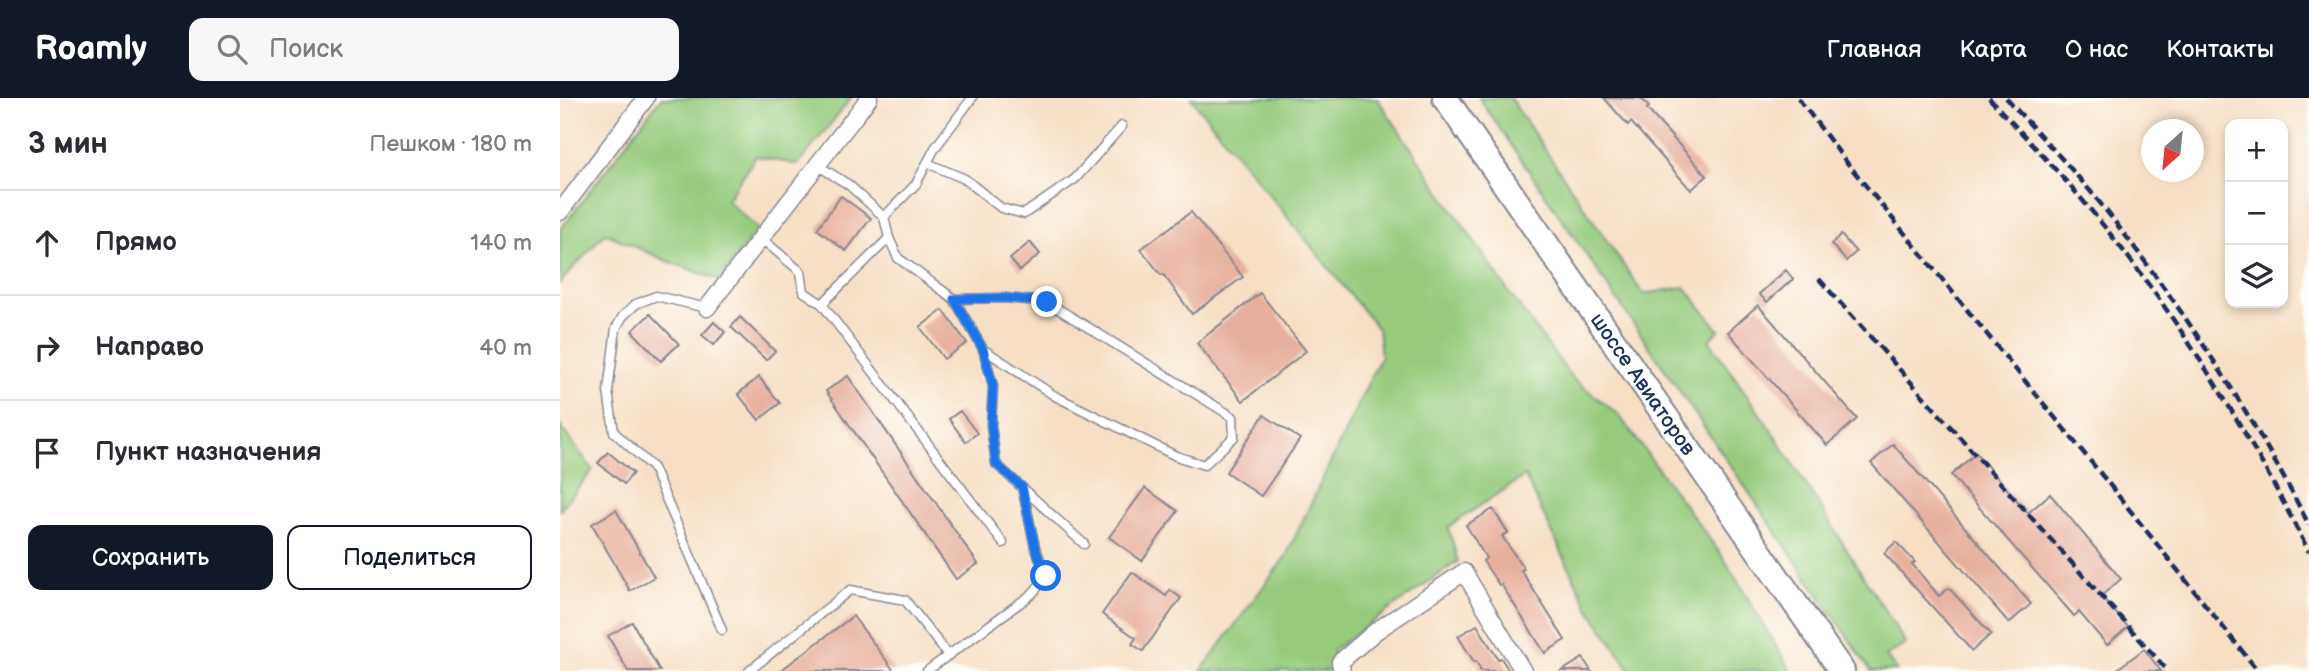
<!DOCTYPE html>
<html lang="ru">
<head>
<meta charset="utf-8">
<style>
  body { margin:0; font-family:"Balsamiq Sans",sans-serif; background:#f7f7f7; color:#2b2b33 }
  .controls { position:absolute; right:21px; top:21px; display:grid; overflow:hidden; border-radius:14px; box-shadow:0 4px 10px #0003 }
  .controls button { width:63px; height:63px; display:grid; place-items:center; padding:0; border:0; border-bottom:2px solid #e1e1e2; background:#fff; color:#2b2b33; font:35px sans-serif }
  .compass { position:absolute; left:1581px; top:21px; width:63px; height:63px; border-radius:50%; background:#fff; box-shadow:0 4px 10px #0003; rotate:207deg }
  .stop { position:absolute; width:21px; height:21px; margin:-16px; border:5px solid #1a73e8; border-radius:50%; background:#fff }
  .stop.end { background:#1a73e8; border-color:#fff; box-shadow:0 2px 7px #0008 }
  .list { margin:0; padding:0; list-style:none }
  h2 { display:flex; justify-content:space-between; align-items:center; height:91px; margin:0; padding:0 28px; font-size:30px }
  h2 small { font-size:23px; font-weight:400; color:#7c7c81 }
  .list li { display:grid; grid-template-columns:46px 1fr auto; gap:21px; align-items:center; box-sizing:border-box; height:105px; padding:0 28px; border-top:2px solid #e1e1e2 }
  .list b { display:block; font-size:26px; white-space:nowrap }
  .list em { font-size:23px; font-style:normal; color:#7c7c81 }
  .actions { display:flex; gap:14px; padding:21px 28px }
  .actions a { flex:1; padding:16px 0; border:2px solid #111827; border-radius:14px; text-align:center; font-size:24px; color:#111827 }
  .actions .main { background:#111827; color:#fff }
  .icon { flex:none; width:38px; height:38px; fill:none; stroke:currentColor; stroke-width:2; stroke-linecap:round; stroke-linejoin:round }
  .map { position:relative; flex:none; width:1749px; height:573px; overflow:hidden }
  header { display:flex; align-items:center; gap:42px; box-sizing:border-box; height:98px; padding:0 35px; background:#111827; color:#fff }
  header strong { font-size:33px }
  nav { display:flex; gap:38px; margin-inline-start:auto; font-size:24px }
  .search { width:490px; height:63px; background:#f7f7f7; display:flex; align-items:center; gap:18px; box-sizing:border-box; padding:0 24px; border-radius:14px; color:#7c7c81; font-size:26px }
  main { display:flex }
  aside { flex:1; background:#fff }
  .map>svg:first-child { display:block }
  .green { fill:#96cb7c; stroke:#587d6d; stroke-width:2 }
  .building { fill:#e7af9e }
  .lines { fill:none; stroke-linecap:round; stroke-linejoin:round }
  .lane-casing { stroke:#888792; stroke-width:11 }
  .street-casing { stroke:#888792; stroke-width:19 }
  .primary-casing { stroke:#888792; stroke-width:28 }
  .lane { stroke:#fff; stroke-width:8 }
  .street { stroke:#fff; stroke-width:16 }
  .primary { stroke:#fff; stroke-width:24 }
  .rail { stroke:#1b2f5e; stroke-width:4.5; stroke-dasharray:10 5; stroke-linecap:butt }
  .route { stroke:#1a73e8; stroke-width:9 }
  .labels { text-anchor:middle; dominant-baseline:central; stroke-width:7; stroke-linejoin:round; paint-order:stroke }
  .street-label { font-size:21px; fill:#1b2f5e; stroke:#fdfcf7 }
</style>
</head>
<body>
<header>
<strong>Roamly</strong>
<div class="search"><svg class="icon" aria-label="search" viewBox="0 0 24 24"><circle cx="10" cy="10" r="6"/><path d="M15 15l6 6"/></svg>Поиск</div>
<nav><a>Главная</a><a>Карта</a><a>О нас</a><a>Контакты</a></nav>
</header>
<main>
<aside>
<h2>3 мин<small>Пешком · 180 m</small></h2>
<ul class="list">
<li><svg class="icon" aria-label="ahead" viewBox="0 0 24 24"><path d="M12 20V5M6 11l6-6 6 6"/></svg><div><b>Прямо</b></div><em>140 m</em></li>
<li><svg class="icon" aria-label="right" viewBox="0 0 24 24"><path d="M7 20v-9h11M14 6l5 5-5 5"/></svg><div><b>Направо</b></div><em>40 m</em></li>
<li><svg class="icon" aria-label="arrive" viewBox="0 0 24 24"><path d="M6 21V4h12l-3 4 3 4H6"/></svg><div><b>Пункт назначения</b></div></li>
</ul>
<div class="actions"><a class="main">Сохранить</a><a>Поделиться</a></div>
</aside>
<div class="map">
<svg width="1749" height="573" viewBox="0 0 1749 573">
  <rect width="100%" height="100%" fill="#fdfcf7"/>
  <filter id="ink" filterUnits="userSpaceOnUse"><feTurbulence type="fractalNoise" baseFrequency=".0143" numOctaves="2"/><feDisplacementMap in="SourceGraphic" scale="14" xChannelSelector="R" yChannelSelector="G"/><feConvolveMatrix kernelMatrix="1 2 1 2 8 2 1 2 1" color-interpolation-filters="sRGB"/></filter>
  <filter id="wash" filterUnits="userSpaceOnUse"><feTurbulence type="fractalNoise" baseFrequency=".00686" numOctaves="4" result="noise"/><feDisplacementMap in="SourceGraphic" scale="28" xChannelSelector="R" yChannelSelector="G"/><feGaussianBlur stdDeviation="1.57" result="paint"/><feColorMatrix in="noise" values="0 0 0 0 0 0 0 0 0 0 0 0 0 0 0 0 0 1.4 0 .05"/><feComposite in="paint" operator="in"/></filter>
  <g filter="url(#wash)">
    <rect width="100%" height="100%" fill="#f6dfc5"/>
    <!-- green -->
    <g class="green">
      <polygon points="101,0 291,0 238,67 196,58 167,102 198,131 159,182 107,163 45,135 0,185 0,132"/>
      <polygon points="631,0 817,0 950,196 1012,280 1058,316 1165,462 1231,573 1071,573 1028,509 965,378 888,429 898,463 773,552 774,573 641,573 726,458 821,258 818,231"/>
      <polygon points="919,0 950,0 1083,196 1125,189 1159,232 1149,242 1216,339 1346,546 1326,558 1337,573 1311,573"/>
      <polygon points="0,328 33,372 0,412"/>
    </g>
    <g id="blocks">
      <!-- building -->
      <g class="building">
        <polygon points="1044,0 1081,0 1089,9 1087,11 1147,78 1131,92 1071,24 1068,27"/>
        <polygon points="281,98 311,120 286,153 257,131"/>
        <polygon points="631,114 683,179 632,216 603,176 601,177 581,151"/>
        <polygon points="1281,137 1296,154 1286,163 1271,146"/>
        <polygon points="470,144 480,156 460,173 450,161"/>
        <polygon points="1226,172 1233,181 1207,204 1199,196"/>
        <polygon points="700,195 746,253 683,303 637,245"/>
        <polygon points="1198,207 1297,321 1267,347 1168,234"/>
        <polygon points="383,212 407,245 384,261 360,229"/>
        <polygon points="90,216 119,246 101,263 72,233"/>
        <polygon points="180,219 215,253 206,262 171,229"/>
        <polygon points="154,224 165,234 154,247 142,237"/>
        <polygon points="288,278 418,466 396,481 266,293"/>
        <polygon points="199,279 220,305 199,322 178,296"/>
        <polygon points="400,313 417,335 406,344 389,321"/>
        <polygon points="704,317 740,341 701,398 666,374"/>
        <polygon points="1333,346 1471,506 1449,525 1311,365"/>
        <polygon points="48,354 73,375 64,386 38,365"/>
        <polygon points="1416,355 1468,415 1490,396 1561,481 1541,498 1568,529 1547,547 1519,514 1514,518 1391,377"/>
        <polygon points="585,390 618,413 582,463 549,439"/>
        <polygon points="933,411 948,435 942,438 964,471 961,472 1005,542 985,555 941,486 939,487 923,463 926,460 906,427"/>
        <polygon points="56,412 94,479 70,493 32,426"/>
        <polygon points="1336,444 1355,464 1352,466 1379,498 1389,490 1431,536 1412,553 1324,455"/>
        <polygon points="572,474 606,498 610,492 621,500 583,553 572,546 576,540 542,516"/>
        <polygon points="293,518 334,573 220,573"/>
        <polygon points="72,524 100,573 68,573 48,538"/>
        <polygon points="917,527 938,561 941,560 949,573 919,573 921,572 916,563 914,564 898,538"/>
        <polygon points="1584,551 1601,573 1555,573"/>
        <polygon points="1023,560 1031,573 1002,573"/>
      </g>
    </g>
  </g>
  <g filter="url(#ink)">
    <use href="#blocks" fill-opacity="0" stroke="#888792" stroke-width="2"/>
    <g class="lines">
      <!-- lane casing -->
      <g class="lane-casing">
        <g id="lane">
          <polyline points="367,65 405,81 441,110 464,116 515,81 562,28"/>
          <polyline points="257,67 289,87 324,119 329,140 338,160 394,201 446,200 487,204 673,319 674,339 644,367 616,358 495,298 423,251 394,201"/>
          <polyline points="324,119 356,86 375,50 412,0"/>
          <polyline points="201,140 241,174 244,194 262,206 443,445"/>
          <polyline points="262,206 329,140"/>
          <polyline points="147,210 96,198 76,206 63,218 56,230 48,293 54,334 93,370 162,532"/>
          <polyline points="423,251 433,288 431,327 436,366 524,446"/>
          <polyline points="189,573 290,492 345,502 388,557"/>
          <polyline points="367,573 472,496 487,478 475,449 462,389"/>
        </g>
      </g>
      <!-- street casing -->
      <g class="street-casing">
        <g id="street">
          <polyline points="0,114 86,0"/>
          <polyline points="147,210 309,0"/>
          <polyline points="782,573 780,564 816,533 904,474 963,573"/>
        </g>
      </g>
      <!-- primary casing -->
      <g class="primary-casing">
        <g id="primary">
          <path id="s1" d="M885,0L1282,573"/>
        </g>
      </g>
      <!-- lane -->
      <use href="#lane" class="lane"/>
      <!-- street -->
      <use href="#street" class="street"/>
      <!-- primary -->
      <use href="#primary" class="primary"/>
      <!-- rail -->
      <g class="rail">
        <polyline points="1238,0 1284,61 1545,381 1698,573"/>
        <path d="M1429,0C1466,40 1505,80 1539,122C1622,224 1690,337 1749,454"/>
        <path d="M1446,0C1480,38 1517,75 1548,115C1625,213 1692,316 1749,427"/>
        <polyline points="1259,181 1608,573"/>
      </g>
    </g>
  </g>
  <g class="lines" filter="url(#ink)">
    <!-- route -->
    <polyline class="route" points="486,478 475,449 462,389 436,366 431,327 433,288 423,251 394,201 446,200 487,204"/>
  </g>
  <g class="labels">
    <!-- street labels -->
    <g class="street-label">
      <text stroke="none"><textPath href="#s1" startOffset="348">шоссе Авиаторов</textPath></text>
    </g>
  </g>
</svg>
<div class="controls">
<button>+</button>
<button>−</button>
<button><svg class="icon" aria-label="layers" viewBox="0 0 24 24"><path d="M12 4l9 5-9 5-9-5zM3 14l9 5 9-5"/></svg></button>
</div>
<svg class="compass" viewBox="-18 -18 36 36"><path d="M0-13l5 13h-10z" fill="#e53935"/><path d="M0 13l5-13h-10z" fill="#7c7c81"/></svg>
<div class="stop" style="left:486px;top:478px"></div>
<div class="stop end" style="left:487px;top:204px"></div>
</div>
</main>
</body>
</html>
